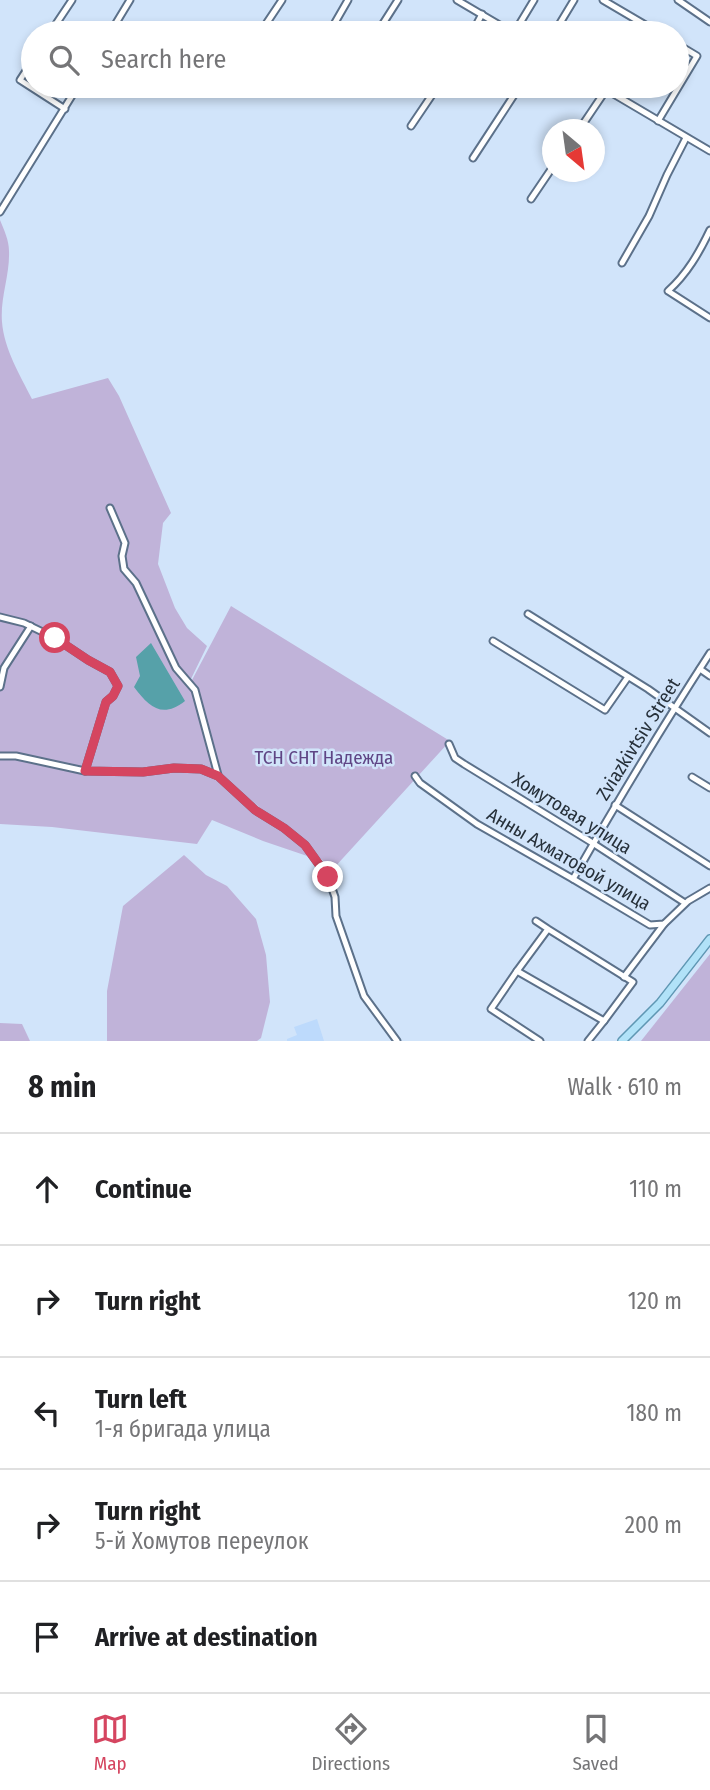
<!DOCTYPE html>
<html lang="en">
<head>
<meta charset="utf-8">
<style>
  body { margin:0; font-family:"Fira Sans Condensed",sans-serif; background:#f2f2f2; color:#202124 }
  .compass { position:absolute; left:542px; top:119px; width:63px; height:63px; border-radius:50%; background:#fff; box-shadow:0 4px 10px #0003; rotate:151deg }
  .stop { position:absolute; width:21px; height:21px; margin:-16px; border:5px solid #d54560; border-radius:50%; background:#fff }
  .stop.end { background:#d54560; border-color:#fff; box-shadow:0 2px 7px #0008 }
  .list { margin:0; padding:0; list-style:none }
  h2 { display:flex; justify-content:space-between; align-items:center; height:91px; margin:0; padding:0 28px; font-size:30px }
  h2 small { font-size:23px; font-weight:400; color:#757577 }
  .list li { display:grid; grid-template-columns:46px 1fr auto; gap:21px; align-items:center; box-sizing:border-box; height:112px; padding:0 28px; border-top:2px solid #e0e0e0 }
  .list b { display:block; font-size:26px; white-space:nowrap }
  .list p { margin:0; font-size:23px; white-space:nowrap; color:#757577 }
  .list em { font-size:23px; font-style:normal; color:#757577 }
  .icon { flex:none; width:38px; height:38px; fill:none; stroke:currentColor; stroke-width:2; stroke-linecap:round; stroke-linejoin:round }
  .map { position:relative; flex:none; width:710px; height:1041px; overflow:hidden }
  .search { position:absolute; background:#fff; box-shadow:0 4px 10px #0003; left:21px; right:21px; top:21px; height:77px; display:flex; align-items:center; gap:18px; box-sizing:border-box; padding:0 24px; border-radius:38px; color:#757577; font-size:26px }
  .sheet { height:651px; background:#fff }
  nav { display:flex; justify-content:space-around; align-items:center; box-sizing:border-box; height:98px; border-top:2px solid #e0e0e0; background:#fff; font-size:19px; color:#757577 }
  nav a { display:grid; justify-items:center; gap:4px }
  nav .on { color:#d54560 }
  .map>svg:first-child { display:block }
  .built { fill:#bddafc }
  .green { fill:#c0b3d9 }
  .water { fill:#56a1a9 }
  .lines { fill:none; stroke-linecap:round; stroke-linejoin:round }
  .minor-casing { stroke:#5c718a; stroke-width:9 }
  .major-casing { stroke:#5f97b3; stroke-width:10 }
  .minor { stroke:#fff; stroke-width:5 }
  .major { stroke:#b1e2f8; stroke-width:7 }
  .route { stroke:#d54560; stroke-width:9 }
  .labels { text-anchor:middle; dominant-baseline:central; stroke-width:5; stroke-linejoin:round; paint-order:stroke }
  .street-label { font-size:19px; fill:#26303a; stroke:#d1e4fa }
  .park-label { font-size:19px; fill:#5f4585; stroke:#d1e4fa }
</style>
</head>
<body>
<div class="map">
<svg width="710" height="1041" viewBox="0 0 710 1041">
  <rect width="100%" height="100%" fill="#d1e4fa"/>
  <!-- built -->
  <polygon class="built" points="317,1019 324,1041 287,1041 287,1039 297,1035 294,1027"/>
  <!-- green -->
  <g class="green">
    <path d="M0,220C4,230 9,240 9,251C10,275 0,298 2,322C4,349 20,375 32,399L108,378L119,396L171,513L163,523L158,564L175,608L187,628L207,646L190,681L219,774L192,680L231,606L450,741L333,869L221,775L242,795L319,860L263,841L212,820L197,844L52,827L0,824Z"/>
    <polygon points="184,855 206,875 227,886 256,919 266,955 270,1002 261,1038 257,1041 107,1041 107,991 123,906"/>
    <polygon points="710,954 710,1041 641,1041"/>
    <polygon points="0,1023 22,1024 30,1041 0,1041"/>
  </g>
  <!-- water -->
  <path class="water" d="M151,643L185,701C162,719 149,707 134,687L140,676L136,657Z"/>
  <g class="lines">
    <!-- minor casing -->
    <g class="minor-casing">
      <g id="minor">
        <polyline points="457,0 513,33"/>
        <polyline points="603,0 659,33"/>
        <polyline points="678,0 710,22"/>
        <polyline points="266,24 282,0"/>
        <polyline points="50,33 72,0"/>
        <polyline points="110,33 130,0"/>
        <polyline points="329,33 348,0"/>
        <polyline points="377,33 398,0"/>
        <polyline points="472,33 482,14"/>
        <polyline points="514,33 534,0"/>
        <polyline points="554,33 574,0"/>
        <polyline points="33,60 20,80 65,109"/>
        <polyline points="600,86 710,151"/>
        <polyline points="658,121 697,56 677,44"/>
        <polyline points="411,126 438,86"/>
        <polyline points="579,130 606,90"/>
        <polyline points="473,158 520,86"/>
        <polyline points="531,199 552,168"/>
        <polyline points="0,212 78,86"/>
        <path d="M710,230C699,253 687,274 668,291L710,318"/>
        <polyline points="622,263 649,216 667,175 686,138"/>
        <polyline points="110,508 125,543 122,556 124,569 136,583 176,668 195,690 218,775"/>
        <polyline points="528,614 648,689 710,733"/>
        <polyline points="0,617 24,623 55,638 88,660 110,672 118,686 113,696 106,702 85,771"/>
        <polyline points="493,641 605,710 628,677"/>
        <polyline points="700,669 710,676"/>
        <polyline points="0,687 4,668 31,626"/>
        <polyline points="449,744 455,758 464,764 591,842 685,903"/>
        <polyline points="0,756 16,756 85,771 143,772 174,768 201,769 218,776 255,810 284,828 305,845 328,877 335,897 336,916 364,996 397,1041"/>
        <polyline points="415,776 420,783 477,824 573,879 650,925 664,924 688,901 710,888"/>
        <polyline points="692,777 710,788"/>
        <polyline points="615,805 710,866"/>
        <path d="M573,879C617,802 662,727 710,653"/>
        <polyline points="536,921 548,929 633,982 604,1021 517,971 548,929"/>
        <polyline points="517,971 491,1009 540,1041"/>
        <polyline points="624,977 664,924"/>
        <polyline points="588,1041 604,1021"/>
      </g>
    </g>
    <!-- major casing -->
    <g class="major-casing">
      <polyline id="major" points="622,1041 660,1003 710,939"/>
    </g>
    <!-- minor -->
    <use href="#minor" class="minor"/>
    <!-- major -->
    <use href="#major" class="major"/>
  </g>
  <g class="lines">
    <!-- route -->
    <polyline class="route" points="55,638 88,660 110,672 118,686 113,696 106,702 85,771 143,772 174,768 201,769 218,776 255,810 284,828 305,845 328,877"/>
  </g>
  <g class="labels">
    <!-- street labels -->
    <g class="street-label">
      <text transform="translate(638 739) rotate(-58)">Zviazkivtsiv Street</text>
      <text transform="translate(572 813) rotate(32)">Хомутовая улица</text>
      <text transform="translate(569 859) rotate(30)">Анны Ахматовой улица</text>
    </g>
    <!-- park labels -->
    <g class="park-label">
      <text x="324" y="757">ТСН СНТ Надежда</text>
    </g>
  </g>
</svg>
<svg class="compass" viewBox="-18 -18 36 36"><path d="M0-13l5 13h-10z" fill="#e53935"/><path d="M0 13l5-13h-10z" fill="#757577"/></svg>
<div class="stop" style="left:55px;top:638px"></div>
<div class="stop end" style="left:328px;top:877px"></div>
<div class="search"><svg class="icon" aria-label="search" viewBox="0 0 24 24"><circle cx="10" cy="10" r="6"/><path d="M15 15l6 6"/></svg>Search here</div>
</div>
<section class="sheet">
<h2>8 min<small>Walk · 610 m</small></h2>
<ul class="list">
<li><svg class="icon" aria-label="ahead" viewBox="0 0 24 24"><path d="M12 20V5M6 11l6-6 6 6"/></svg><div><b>Continue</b></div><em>110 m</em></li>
<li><svg class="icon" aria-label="right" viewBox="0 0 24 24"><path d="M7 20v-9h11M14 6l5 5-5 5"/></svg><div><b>Turn right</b></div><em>120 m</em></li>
<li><svg class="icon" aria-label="left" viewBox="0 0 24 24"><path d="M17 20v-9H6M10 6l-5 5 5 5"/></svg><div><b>Turn left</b><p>1-я бригада улица</p></div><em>180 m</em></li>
<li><svg class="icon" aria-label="right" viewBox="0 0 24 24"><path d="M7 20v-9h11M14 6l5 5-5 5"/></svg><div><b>Turn right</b><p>5-й Хомутов переулок</p></div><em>200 m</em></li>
<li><svg class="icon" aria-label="arrive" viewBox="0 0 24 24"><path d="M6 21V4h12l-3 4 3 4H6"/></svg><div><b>Arrive at destination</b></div></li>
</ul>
</section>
<nav>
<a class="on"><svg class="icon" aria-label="map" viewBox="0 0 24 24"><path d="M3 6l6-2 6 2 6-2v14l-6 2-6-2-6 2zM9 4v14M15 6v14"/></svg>Map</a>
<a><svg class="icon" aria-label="directions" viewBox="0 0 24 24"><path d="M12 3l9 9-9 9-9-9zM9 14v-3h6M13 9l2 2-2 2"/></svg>Directions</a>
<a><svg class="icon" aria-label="saved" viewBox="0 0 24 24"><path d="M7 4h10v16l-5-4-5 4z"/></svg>Saved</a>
</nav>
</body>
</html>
